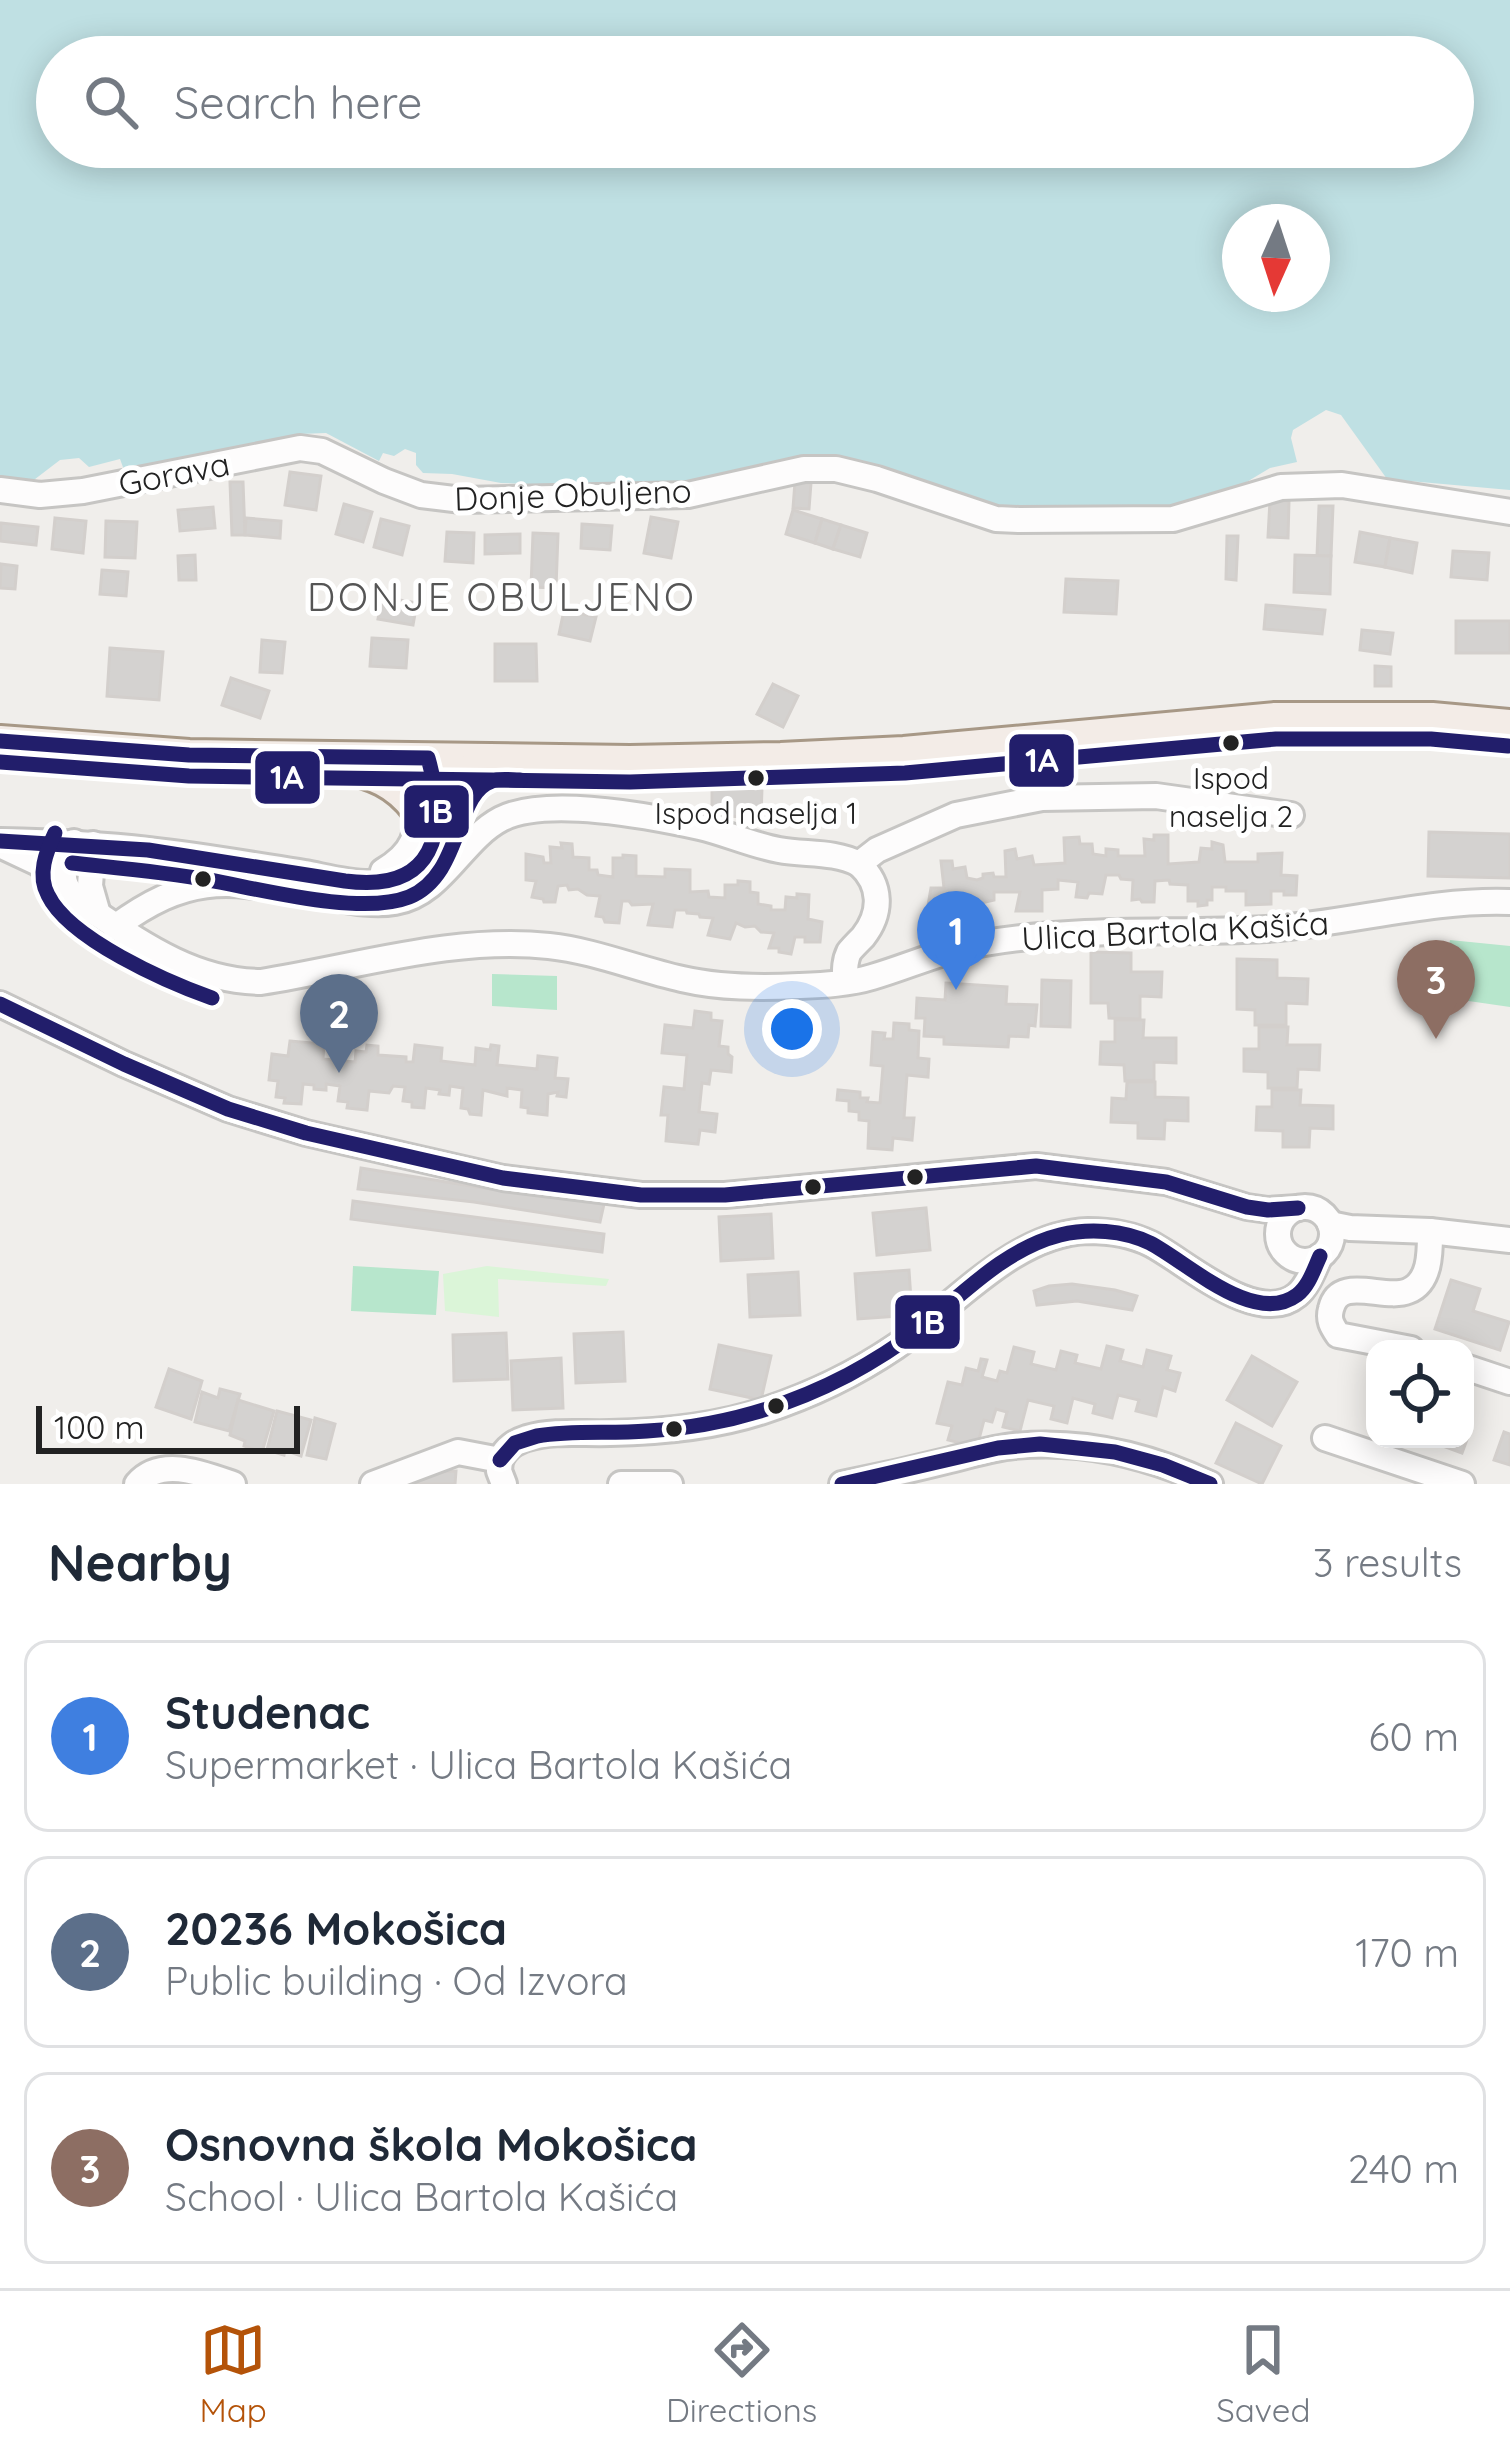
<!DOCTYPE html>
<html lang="en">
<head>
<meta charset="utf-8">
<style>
  body { margin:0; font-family:Quicksand,sans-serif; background:#f2f2f3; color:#1f2937 }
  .controls { position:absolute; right:36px; bottom:36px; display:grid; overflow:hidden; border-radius:24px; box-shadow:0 6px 30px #0003 }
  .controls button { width:108px; height:108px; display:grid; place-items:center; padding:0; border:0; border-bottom:3px solid #e0e1e3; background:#fff; color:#1f2937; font:60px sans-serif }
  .compass { position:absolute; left:1222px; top:204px; width:108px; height:108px; border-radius:50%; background:#fff; box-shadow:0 6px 30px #0003; rotate:183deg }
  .scale { position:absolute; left:36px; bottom:30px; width:264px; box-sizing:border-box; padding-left:12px; border:6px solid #222; border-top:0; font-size:33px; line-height:42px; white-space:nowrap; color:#222; -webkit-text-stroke:9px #fff; paint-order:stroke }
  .you { position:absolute; left:792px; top:1029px; width:42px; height:42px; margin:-30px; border:9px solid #fff; border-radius:50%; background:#1a73e8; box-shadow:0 0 0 18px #1a73e833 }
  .badge { display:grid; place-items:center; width:78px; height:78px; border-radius:50%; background:#b45309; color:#fff; font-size:39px; font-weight:700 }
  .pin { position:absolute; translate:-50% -99px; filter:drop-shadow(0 3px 6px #0008) }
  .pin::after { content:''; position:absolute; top:63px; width:42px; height:36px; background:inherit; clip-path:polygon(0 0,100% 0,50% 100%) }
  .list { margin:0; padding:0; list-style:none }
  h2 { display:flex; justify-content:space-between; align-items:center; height:156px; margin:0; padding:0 48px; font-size:51px }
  h2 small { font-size:39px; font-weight:400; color:#747a83 }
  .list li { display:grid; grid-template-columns:78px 1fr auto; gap:36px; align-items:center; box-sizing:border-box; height:192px; margin:0 24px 24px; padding:0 24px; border:3px solid #e0e1e3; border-radius:24px }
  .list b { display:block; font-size:45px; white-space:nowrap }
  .list p { margin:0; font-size:39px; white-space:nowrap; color:#747a83 }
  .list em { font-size:39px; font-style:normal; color:#747a83 }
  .icon { flex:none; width:66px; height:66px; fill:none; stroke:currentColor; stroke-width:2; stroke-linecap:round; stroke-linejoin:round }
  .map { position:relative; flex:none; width:1510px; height:1484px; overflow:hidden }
  .search { position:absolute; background:#fff; box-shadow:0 6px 30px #0003; left:36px; right:36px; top:36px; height:132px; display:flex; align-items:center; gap:30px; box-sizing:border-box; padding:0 42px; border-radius:66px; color:#747a83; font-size:45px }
  .sheet { height:804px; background:#fff }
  nav { display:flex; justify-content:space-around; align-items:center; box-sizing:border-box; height:168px; border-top:3px solid #e0e1e3; background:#fff; font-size:33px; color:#747a83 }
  nav a { display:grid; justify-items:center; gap:6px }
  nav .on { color:#b45309 }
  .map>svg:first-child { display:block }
  .park { fill:#dbf5d8 }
  .pitch { fill:#b7e6cc }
  .water { fill:#bfe0e3; fill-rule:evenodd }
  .building { fill:#d4d2d0; stroke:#d3cfcc; stroke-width:3 }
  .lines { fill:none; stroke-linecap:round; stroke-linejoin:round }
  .minor-casing { stroke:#c6c5c3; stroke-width:30 }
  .major-casing { stroke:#a79886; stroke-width:36 }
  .minor { stroke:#fdfcfc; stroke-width:24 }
  .major { stroke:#f3ece7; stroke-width:30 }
  .bus-1-casing { stroke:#fff; stroke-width:24 }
  .bus-2-casing { stroke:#fff; stroke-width:24 }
  .bus-1 { stroke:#221e6b; stroke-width:15 }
  .bus-2 { stroke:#221e6b; stroke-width:15 }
  .bus-dot { fill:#222; stroke:#fff; stroke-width:4.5 }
  .labels { text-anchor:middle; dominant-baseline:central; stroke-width:10; stroke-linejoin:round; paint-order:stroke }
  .bus-label { font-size:30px; fill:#222; stroke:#fff }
  .street-label { font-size:33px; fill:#222; stroke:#fff }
  .quarter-label { font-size:39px; letter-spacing:3px; fill:#555; stroke:#fff }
  .line-badge { stroke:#fff; stroke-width:4.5 }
  .badge-label { font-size:33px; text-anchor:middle; font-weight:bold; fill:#fff }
</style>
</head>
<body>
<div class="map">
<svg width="1510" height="1484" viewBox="0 0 1510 1484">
  <rect width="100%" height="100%" fill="#f0eeeb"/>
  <!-- park -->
  <polygon class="park" points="487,1266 609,1279 606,1286 498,1279 499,1317 445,1311 443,1274"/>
  <!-- pitch -->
  <g class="pitch">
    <polygon points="1450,940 1510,946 1510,1007 1441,997"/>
    <polygon points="492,974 557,976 557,1010 492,1006"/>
    <polygon points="353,1266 439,1271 436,1315 351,1311"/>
  </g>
  <!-- water -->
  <path class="water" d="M0,0H1510V490L1387,479L1341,415L1326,410L1293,430L1291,438L1297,462L1270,468L1215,501L1179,510L977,509L877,474L685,489L501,483L452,474L423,473L416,465V453L405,449L394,456L383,453L379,461L326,433L300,434L124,470L120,459L89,467L79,458L60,460L26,486L0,480ZM57,57H1453V147H57ZM1240,222H1312V294H1240Z"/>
  <!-- building -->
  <g class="building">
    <polygon points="290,472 321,476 316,510 285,505"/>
    <polygon points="230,482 243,482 245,535 232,535"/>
    <polygon points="795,482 811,483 809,509 793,508"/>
    <polygon points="1270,500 1289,501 1288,538 1268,537"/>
    <polygon points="344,504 372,512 363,542 336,534"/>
    <polygon points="1319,506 1333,506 1331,556 1317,556"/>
    <polygon points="213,507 215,528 180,531 178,510"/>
    <polygon points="793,510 822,519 815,543 786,534"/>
    <polygon points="651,517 678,522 671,558 644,553"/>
    <polygon points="55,518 86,521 83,553 52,549"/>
    <polygon points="246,518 281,521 280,538 245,535"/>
    <polygon points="381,519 409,526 402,555 374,547"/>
    <polygon points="822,519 841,525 833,549 815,543"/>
    <polygon points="106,521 137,522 135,558 105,557"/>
    <polygon points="1,523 38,527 36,545 0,541"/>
    <polygon points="582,524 612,526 610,550 581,548"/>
    <polygon points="841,525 867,533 860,557 833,549"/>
    <polygon points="447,532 474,533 473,563 445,561"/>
    <polygon points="1360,532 1390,538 1385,567 1355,562"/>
    <polygon points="533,533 558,534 556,588 531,587"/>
    <polygon points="520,534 520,553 485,554 485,535"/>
    <polygon points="1227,536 1238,536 1236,580 1226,579"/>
    <polygon points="1390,538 1417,543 1412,573 1385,567"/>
    <polygon points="1453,551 1489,553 1487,580 1451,577"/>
    <polygon points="195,555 196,580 179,580 178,556"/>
    <polygon points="1295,555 1331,556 1330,594 1294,592"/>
    <polygon points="1,564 17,566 15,589 0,588"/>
    <polygon points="102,570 128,572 126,596 100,594"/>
    <polygon points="1066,579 1118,581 1116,614 1064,612"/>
    <polygon points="382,597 417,603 413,625 378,619"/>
    <polygon points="1266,605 1325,610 1322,634 1264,629"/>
    <polygon points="564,610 596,617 590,641 559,634"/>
    <rect x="1456" y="621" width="54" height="32"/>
    <polygon points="1362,630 1393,633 1390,654 1360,650"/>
    <polygon points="372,638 408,640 406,668 370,666"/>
    <polygon points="262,640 285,642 282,673 260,672"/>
    <polygon points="495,644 536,644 537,681 495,681"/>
    <polygon points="110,648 163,652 159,700 107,696"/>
    <polygon points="1375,666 1391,667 1391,686 1375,686"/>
    <polygon points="231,678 269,691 260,718 222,705"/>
    <polygon points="773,684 798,696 783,727 757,714"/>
    <polygon points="712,788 762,788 761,817 712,816"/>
    <polygon points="1429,832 1510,834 1510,878 1428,876"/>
    <polygon points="1154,835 1168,835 1168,864 1199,862 1201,848 1212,849 1212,842 1223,845 1225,862 1258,862 1258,854 1282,853 1281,875 1297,876 1296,895 1284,895 1284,891 1271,891 1271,904 1246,905 1246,891 1226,891 1226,887 1212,887 1212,900 1207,900 1207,905 1198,906 1198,901 1188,901 1188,885 1170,884 1169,880 1155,881 1154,902 1142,902 1140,899 1132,900 1133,880 1121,879 1119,875 1106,875 1102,894 1089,893 1087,898 1076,897 1078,882 1058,880 1058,889 1042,890 1042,911 1016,911 1020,892 994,892 994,900 981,903 977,919 953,922 954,911 927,911 931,888 944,888 941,861 952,861 953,869 965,867 967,878 977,880 983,878 983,874 993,873 994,877 1006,877 1005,851 1015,849 1017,859 1032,856 1034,865 1065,863 1064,838 1079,837 1080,844 1092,844 1093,854 1106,856 1106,849 1118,850 1118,856 1145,856 1144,839 1154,840"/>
    <polygon points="561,843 572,844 573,857 589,858 589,870 597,870 598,875 613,877 613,858 623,858 623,855 636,856 636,876 665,877 665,869 690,870 690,892 708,891 709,897 725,898 725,885 738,885 738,881 750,882 750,892 758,893 758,904 771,906 771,910 785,910 786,897 797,898 797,894 809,895 808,919 822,922 820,942 805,942 805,937 795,937 791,954 779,952 779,948 769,948 774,933 761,932 755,926 745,927 736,923 730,939 708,935 713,918 700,917 699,914 687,913 686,910 675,910 672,927 648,925 653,904 632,905 629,901 622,901 619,923 605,922 603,917 596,916 600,896 587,895 578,889 569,890 567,885 558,886 555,902 544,902 543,899 532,897 536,881 526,880 526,854 543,857 544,863 551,863 550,847 562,848"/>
    <polygon points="1091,952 1131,953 1131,972 1162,972 1161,997 1140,996 1140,1019 1109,1018 1108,1003 1091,1003"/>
    <polygon points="1237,959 1277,960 1277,978 1308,979 1307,1004 1286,1003 1286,1025 1255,1025 1255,1010 1237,1009"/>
    <polygon points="1042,980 1071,981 1070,1027 1041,1026"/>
    <polygon points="946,983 1007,987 1006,1004 1037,1005 1035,1026 1029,1025 1028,1037 1009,1036 1008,1047 944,1044 944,1037 924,1036 925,1018 916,1018 917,998 945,1000"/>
    <polygon points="695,1011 711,1013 711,1020 722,1021 719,1046 728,1047 728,1054 732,1057 731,1072 711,1070 709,1084 702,1083 699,1112 717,1114 715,1132 700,1130 698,1144 666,1141 668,1115 661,1115 664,1087 684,1089 687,1055 662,1053 665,1025 693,1028"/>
    <polygon points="1115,1020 1144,1020 1143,1038 1176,1038 1176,1063 1154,1062 1154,1080 1125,1081 1124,1065 1100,1064 1101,1042 1115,1042"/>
    <polygon points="894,1023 909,1024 909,1030 919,1031 918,1058 929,1059 928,1077 907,1075 904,1118 914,1118 912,1140 893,1138 892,1150 868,1148 869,1121 859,1120 859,1112 849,1111 849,1101 837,1100 838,1090 860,1092 860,1098 868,1098 867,1102 880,1103 883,1066 871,1065 873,1032 885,1033 884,1039 893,1039"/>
    <polygon points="1259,1027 1288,1027 1287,1045 1320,1045 1319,1070 1298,1069 1297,1088 1268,1088 1268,1072 1244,1071 1244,1049 1259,1049"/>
    <polygon points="290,1041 324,1044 323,1059 355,1062 356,1051 366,1052 367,1045 378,1046 378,1055 406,1057 406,1062 413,1062 415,1045 442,1048 441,1061 475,1065 476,1048 490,1050 491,1045 499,1046 497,1065 537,1069 538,1056 557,1058 555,1078 568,1079 566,1097 557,1096 558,1092 548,1094 547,1115 528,1113 528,1108 521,1107 522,1090 507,1088 507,1096 483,1090 481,1115 470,1114 468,1109 461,1108 463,1088 450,1086 449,1095 439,1094 440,1090 426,1088 424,1108 412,1107 412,1102 403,1101 405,1087 393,1086 389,1093 369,1091 367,1110 347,1108 348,1102 338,1101 340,1086 326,1084 326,1090 314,1089 314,1085 303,1084 301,1104 284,1103 285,1098 276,1097 278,1081 269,1080 272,1054 288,1056"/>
    <polygon points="1127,1082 1155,1082 1155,1097 1188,1098 1188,1121 1165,1120 1164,1139 1138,1138 1138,1123 1111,1122 1112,1098 1126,1099"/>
    <polygon points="1272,1090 1301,1090 1300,1105 1333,1106 1333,1129 1310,1128 1309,1147 1283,1147 1283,1131 1256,1130 1257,1107 1272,1107"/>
    <polygon points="361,1168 483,1188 604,1204 600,1222 474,1202 358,1189"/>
    <polygon points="353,1201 604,1234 602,1252 351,1219"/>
    <polygon points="926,1208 930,1250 877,1255 873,1213"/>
    <polygon points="771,1214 773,1258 721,1261 719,1217"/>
    <polygon points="909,1270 912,1315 858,1319 855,1274"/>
    <polygon points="798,1272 800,1315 750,1317 748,1275"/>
    <polygon points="1451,1280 1480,1289 1473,1311 1509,1322 1500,1350 1435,1329"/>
    <polygon points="1072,1284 1115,1290 1137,1296 1132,1310 1077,1301 1037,1305 1034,1291 1049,1286"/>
    <polygon points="623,1332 625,1381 576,1383 574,1334"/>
    <polygon points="506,1333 508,1379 454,1381 453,1335"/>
    <polygon points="719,1345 771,1356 761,1400 710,1389"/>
    <polygon points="1107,1346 1123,1350 1120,1361 1143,1367 1147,1350 1171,1356 1167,1370 1180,1373 1175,1391 1163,1387 1156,1416 1136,1411 1139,1400 1118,1395 1112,1418 1093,1413 1095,1404 1073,1398 1067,1423 1051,1419 1054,1406 1028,1400 1020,1431 1003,1427 1007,1412 996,1409 992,1422 984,1420 977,1447 948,1440 952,1426 937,1423 948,1382 962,1385 966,1368 978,1371 981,1359 987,1360 982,1377 997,1381 1000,1371 1007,1373 1014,1347 1034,1352 1031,1364 1056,1370 1061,1351 1077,1355 1075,1363 1101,1369"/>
    <polygon points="1252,1356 1297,1382 1272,1426 1227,1400"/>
    <polygon points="561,1358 563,1408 513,1410 511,1361"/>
    <polygon points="169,1369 202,1381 191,1419 156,1407"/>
    <polygon points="220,1389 240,1394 229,1431 195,1422 202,1392 218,1398"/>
    <polygon points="238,1400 274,1411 262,1452 244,1446 245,1441 230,1435"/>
    <polygon points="277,1411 311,1420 301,1456 285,1450 284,1455 267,1450"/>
    <polygon points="315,1418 335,1424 326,1459 307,1455"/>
    <polygon points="1236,1423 1281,1446 1262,1484 1216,1463"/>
    <polygon points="1465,1432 1469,1434 1462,1453 1424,1439 1465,1439"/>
    <polygon points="1504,1432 1510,1434 1510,1465 1494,1460"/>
    <polygon points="456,1471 455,1484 416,1484 418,1473"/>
  </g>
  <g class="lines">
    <!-- minor casing -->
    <g class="minor-casing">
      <g id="minor">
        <polyline points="0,490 40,495 83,491 300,448 322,451 384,481 421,495 462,500 688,495 804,469 836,469 877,479 996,519 1019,520 1173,519 1281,487 1342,485 1510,512"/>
        <path d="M0,841C50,842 99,844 148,850C201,856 253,865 305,873C326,877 348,883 369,883C381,883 395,881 406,876C445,856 440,793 428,758"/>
        <path d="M74,842C67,856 59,872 67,888C73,899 85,906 96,913C148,948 197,981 261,982C357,967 452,936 549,946C595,951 637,969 682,979C721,988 760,988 799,986C823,985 849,984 872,977C910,966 945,949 985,943C1078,927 1172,934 1266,929C1348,924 1428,899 1510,902"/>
        <polyline points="93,844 90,886 98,914"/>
        <polyline points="2,846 38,863 68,889"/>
        <path d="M383,871C438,839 404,807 428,758"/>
        <path d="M115,927C194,869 231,882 322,896C346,900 371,906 395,902C442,894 461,840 501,819C546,796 650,816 700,827C726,833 752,845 779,850C806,855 834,851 859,864"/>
        <path d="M845,982C845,972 844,962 849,952C851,949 861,939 863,937C882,913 882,885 859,864L877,850L956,815L1042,798L1156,796L1291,815"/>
        <polyline points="0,1004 124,1064 228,1109 306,1133 503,1178 641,1195 725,1195 1036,1166 1166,1182 1247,1207 1268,1210 1298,1208"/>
        <circle cx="1305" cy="1234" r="27"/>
        <polyline points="1330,1224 1350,1228 1430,1231 1510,1240"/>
        <path d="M1411,1349L1338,1335C1332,1326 1328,1320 1331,1309C1339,1274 1384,1301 1408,1291C1431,1282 1430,1251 1430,1231"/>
        <polyline points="1465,1367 1510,1382"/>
        <polyline points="1325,1438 1462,1484"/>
        <path d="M500,1460C506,1447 515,1442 527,1438C554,1430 583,1434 610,1433C661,1432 715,1427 763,1411C809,1396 855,1374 895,1347C953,1307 1014,1233 1088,1231C1110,1231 1131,1234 1151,1244C1186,1262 1258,1328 1297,1295C1308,1286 1314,1268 1320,1256"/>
        <polyline points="500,1460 499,1471 504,1484"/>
        <path d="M137,1484C161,1456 204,1474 233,1484"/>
        <polyline points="373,1484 458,1452 500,1460"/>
        <polyline points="621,1484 670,1484"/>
        <path d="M842,1484C878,1477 914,1469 950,1460C971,1455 992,1448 1014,1446C1083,1439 1148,1455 1210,1484"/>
      </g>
    </g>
    <!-- major casing -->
    <g class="major-casing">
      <g id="major">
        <polyline points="0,741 189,755 630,761 781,758 904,752 1275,718 1432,718 1510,725"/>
        <path d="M341,767C372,773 397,783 416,809"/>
        <path d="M435,833C449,799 453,777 487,759"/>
      </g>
    </g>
    <!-- minor -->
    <use href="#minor" class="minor"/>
    <!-- major -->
    <use href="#major" class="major"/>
    <!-- bus-1 casing -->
    <g class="bus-1-casing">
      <g id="bus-1">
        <path d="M0,741L189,755L428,758C449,832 435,893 345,881L148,850L0,841"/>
        <polyline points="0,1004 124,1064 228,1109 306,1133 503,1178 641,1195 725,1195 1036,1166 1166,1182 1247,1207 1268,1210 1298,1208"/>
        <path d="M500,1460L515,1443L537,1436C573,1430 610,1434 647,1431C718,1427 785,1408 848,1375C872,1362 895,1348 917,1331C961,1296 1004,1249 1060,1235C1089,1228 1123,1230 1150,1243C1187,1262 1254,1327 1297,1295C1309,1286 1314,1269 1320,1256"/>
        <polyline points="842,1484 998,1448 1040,1444 1115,1452 1163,1465 1210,1484"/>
      </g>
    </g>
    <!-- bus-2 casing -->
    <g class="bus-2-casing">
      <g id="bus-2">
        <polyline points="0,762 189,776 630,782 905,773 1276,739 1431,739 1508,746"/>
        <path d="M55,833C46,852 37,875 48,895C69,939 167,982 212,998"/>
        <path d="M72,863C118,868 164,872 209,880C260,889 361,916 409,897C463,875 454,793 492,781C500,778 511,780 520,780"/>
      </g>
    </g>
    <!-- bus-1 -->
    <use href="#bus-1" class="bus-1"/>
    <!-- bus-2 -->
    <use href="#bus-2" class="bus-2"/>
  </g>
  <!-- markers -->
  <g class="bus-dot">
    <circle cx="1231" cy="743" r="10"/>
    <circle cx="756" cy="778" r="10"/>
    <circle cx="203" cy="879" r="10"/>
    <circle cx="915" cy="1177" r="10"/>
    <circle cx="813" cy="1187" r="10"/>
    <circle cx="776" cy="1406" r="10"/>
    <circle cx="674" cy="1429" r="10"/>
  </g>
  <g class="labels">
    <!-- bus labels -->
    <g class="bus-label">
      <text x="1231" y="778">Ispod<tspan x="1231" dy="38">naselja 2</tspan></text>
      <text x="756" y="813">Ispod naselja 1</text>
    </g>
    <!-- street labels -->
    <g class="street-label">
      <text transform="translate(174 473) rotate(-11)">Gorava</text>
      <text transform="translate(573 494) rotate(-2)">Donje Obuljeno</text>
      <text transform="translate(1175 930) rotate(-3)">Ulica Bartola Kašića</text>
    </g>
    <!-- quarter labels -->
    <g class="quarter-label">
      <text x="502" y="596">DONJE OBULJENO</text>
    </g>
  </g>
  <g class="line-badge">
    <rect x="1007" y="732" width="69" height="57" rx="12" fill="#221e6b"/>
    <rect x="253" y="749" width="69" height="57" rx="12" fill="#221e6b"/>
    <rect x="402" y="783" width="69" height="57" rx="12" fill="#221e6b"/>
    <rect x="893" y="1293" width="69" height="58" rx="12" fill="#221e6b"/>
  </g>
  <g class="badge-label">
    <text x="1042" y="772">1A</text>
    <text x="287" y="789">1A</text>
    <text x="436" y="823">1B</text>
    <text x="928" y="1334">1B</text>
  </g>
</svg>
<div class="controls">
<button><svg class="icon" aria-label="locate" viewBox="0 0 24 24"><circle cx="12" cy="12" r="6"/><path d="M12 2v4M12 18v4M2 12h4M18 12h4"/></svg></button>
</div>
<svg class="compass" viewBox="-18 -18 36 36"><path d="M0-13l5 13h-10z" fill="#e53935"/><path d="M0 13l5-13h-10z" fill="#747a83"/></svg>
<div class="scale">100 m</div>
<div class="you"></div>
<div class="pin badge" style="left:956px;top:990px;background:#3f7fe0">1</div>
<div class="pin badge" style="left:339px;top:1073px;background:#5c6f8a">2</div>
<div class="pin badge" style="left:1436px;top:1039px;background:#8d6e63">3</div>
<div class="search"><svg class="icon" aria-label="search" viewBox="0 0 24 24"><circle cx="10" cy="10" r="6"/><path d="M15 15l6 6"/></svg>Search here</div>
</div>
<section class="sheet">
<h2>Nearby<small>3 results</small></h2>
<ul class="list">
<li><span class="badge" style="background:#3f7fe0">1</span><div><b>Studenac</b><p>Supermarket · Ulica Bartola Kašića</p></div><em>60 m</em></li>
<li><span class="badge" style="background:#5c6f8a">2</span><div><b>20236 Mokošica</b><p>Public building · Od Izvora</p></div><em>170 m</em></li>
<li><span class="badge" style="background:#8d6e63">3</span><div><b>Osnovna škola Mokošica</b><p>School · Ulica Bartola Kašića</p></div><em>240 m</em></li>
</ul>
</section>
<nav>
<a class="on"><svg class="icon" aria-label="map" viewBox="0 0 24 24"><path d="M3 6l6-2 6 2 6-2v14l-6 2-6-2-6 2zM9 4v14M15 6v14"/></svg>Map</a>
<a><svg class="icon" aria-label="directions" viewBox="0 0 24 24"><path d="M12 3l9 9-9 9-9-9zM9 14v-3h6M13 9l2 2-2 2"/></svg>Directions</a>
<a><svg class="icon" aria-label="saved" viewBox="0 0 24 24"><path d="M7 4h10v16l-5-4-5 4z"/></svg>Saved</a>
</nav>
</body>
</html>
